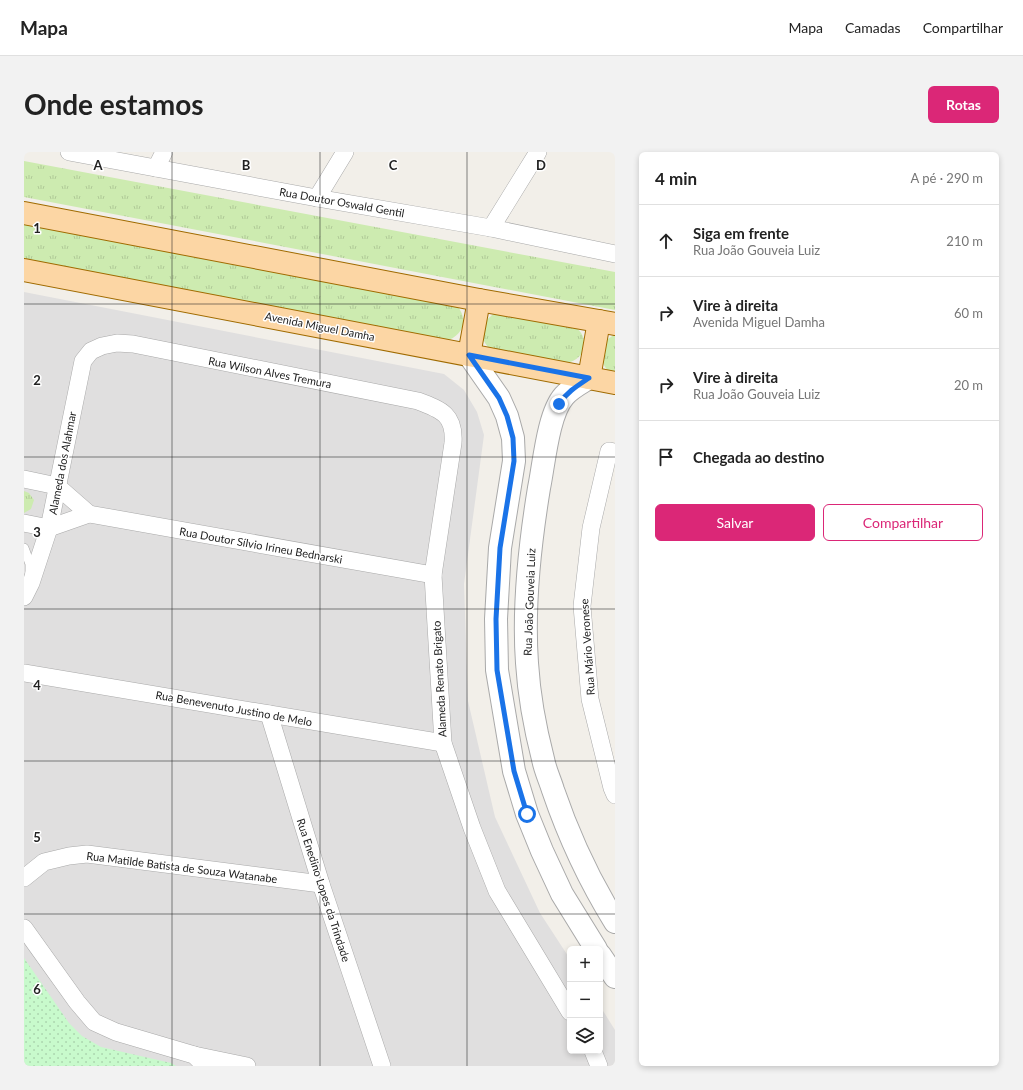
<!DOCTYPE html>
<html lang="pt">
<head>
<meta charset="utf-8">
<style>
  body { margin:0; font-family:Lato,sans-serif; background:#f2f2f2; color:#222 }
  .controls { position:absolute; right:12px; bottom:12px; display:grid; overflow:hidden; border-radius:6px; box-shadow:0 2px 6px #0003 }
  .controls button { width:36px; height:36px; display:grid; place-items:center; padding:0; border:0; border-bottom:1px solid #e0e0e0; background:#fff; color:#222; font:20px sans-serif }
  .stop { position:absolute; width:12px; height:12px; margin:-9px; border:3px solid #1a73e8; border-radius:50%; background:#fff }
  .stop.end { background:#1a73e8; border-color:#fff; box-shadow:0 1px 4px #0008 }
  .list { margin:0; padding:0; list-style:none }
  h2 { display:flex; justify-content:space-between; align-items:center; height:52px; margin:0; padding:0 16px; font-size:17px }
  h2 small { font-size:13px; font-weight:400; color:#767676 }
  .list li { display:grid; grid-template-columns:26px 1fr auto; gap:12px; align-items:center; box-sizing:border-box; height:72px; padding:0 16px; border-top:1px solid #e0e0e0 }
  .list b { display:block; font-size:15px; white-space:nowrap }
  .list p { margin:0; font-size:13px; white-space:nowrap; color:#767676 }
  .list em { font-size:13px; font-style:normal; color:#767676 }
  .actions { display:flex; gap:8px; padding:12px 16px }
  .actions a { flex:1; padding:9px 0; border:1px solid #db2777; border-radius:6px; text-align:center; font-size:14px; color:#db2777 }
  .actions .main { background:#db2777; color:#fff }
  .icon { flex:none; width:22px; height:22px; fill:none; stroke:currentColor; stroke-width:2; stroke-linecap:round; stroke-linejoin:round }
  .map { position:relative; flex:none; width:591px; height:914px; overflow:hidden; border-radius:6px }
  header { display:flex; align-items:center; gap:24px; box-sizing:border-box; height:56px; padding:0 20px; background:#fff; border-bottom:1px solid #e0e0e0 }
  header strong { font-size:19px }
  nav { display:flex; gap:22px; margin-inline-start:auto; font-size:14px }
  .intro { display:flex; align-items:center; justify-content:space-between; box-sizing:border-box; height:96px; padding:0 24px }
  h1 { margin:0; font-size:28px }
  .button { padding:10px 18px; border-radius:6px; background:#db2777; color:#fff; font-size:14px; font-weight:700 }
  main { display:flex; gap:24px; padding:0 24px }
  aside { flex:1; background:#fff; border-radius:6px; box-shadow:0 2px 6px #0003 }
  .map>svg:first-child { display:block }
  .residential { fill:#e0dfdf }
  .grass { fill:url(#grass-tufts) }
  .park { fill:url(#park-dots) }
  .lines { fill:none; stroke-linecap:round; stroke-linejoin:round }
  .service-casing { stroke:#a9a9a9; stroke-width:10 }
  .minor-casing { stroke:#a9a9a9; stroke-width:18 }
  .tertiary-casing { stroke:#a9a9a9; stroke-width:24 }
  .primary-casing { stroke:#a06b00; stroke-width:24 }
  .service { stroke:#fff; stroke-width:9 }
  .minor { stroke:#fff; stroke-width:17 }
  .tertiary { stroke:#fff; stroke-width:22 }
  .primary { stroke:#fcd6a4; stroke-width:22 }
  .route { stroke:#1a73e8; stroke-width:5 }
  .grid { fill:none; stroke:#222; stroke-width:1; stroke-opacity:0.55 }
  .labels { text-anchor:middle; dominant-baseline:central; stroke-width:3; stroke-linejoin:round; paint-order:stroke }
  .street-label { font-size:11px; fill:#222; stroke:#fff }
  .grid-label { font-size:13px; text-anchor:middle; font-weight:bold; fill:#222; stroke:#fff; stroke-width:3; stroke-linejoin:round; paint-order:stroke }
</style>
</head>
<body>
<header>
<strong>Mapa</strong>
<nav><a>Mapa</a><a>Camadas</a><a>Compartilhar</a></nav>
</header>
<div class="intro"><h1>Onde estamos</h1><a class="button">Rotas</a></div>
<main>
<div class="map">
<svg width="591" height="914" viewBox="0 0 591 914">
  <defs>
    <pattern id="grass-tufts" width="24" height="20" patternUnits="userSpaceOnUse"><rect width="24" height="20" fill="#cdebb0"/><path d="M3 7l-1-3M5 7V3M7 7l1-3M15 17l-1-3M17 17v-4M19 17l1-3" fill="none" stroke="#b0c997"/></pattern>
    <pattern id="park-dots" width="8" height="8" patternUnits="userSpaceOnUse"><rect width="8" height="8" fill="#c8facc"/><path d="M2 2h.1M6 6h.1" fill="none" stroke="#acd6af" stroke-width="1.8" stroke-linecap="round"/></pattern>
  </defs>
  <rect width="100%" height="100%" fill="#f2efe9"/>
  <!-- residential -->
  <polygon class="residential" points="0,140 420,222 440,238 453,260 460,283 440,432 444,549 471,665 516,761 546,807 546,899 576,899 576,854 591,878 591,914 0,914"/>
  <!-- grass -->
  <g class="grass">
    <polygon points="0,9 591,120 591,158 0,45"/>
    <path d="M0,69L433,154C445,167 439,185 421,189L0,110Z"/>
    <path d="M475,159L549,173C567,185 563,208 541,211L467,198C452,185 457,167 475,159Z"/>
    <path d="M591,182V221C574,218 579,200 581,189Z"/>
    <polygon points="0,339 5,341 10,348 7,357 0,361"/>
  </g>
  <!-- park -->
  <polygon class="park" points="0,806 45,871 58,884 77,895 147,911 152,914 0,914"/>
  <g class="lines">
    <!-- service casing -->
    <g class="service-casing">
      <polyline id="service" points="0,396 6,412 6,421"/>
    </g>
    <!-- minor casing -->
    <g class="minor-casing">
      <g id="minor">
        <polyline points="45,0 293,46 467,76 591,102"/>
        <polyline points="132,16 140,0"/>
        <polyline points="293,46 321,0"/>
        <polyline points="467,76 514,0"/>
        <polyline points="591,300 585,299 567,376 558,454 566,547 588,636 591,643"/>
        <polyline points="0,327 33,334"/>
        <polyline points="33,334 65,362"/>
        <polyline points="0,371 25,376 65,362 409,423"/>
        <path d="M0,445L7,431L25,376L59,209L67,199L78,194L93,191L109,192L394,249C418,258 431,263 429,291L409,423L419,591L448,676L473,739L546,860"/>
        <polyline points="0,521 419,591"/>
        <polyline points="245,562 297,732 358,914"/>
        <polyline points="0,726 20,710 45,704 63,702 297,732"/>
        <polyline points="0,776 53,850 70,870 92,880 170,903 181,914"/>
        <polyline points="569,899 575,914"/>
        <polyline points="170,903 223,914"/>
      </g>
    </g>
    <!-- tertiary casing -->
    <g class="tertiary-casing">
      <g id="tertiary">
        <polyline points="445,203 475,246 483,264 489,286 490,309 476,396 472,467 473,518 490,619 503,662 518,699 538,742 572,797"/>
        <path d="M565,226C557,231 547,236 540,244C524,262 520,312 515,336C506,391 499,456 503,511C505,543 511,576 519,607C521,618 526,628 529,638C545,685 565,728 591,770"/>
        <polyline points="576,803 591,825"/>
      </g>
    </g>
    <!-- primary casing -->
    <g class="primary-casing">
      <g id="primary">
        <polyline points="0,61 455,148 591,172"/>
        <polyline points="0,118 591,231"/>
        <polyline points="445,203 455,148"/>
        <polyline points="565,226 575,169"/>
      </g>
    </g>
    <!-- service -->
    <use href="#service" class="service"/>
    <!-- minor -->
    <use href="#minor" class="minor"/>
    <!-- tertiary -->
    <use href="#tertiary" class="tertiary"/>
    <!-- primary -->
    <use href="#primary" class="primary"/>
  </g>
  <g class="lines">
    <!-- route -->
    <path class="route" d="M503,662L490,619L473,518L472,467L476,396L490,309L489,286L483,264L475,246L445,203L565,226C553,234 543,240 535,252"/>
  </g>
  <!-- grid -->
  <path class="grid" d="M148,0V914M296,0V914M443,0V914M0,152H591M0,305H591M0,457H591M0,609H591M0,762H591"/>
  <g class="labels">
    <!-- street labels -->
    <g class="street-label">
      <text transform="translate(318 50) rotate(10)">Rua Doutor Oswald Gentil</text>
      <text transform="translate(296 174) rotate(11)">Avenida Miguel Damha</text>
      <text transform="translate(246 220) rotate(11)">Rua Wilson Alves Tremura</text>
      <text transform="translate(38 311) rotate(-79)">Alameda dos Alahmar</text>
      <text transform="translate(237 393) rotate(10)">Rua Doutor Sílvio Irineu Bednarski</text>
      <text transform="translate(505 450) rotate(-88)">Rua João Gouveia Luiz</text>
      <text transform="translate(563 495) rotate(-94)">Rua Mário Veronese</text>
      <text transform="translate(415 527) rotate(-93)">Alameda Renato Brigato</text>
      <text transform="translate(210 556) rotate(10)">Rua Benevenuto Justino de Melo</text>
      <text transform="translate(158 715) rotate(7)">Rua Matilde Batista de Souza Watanabe</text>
      <text transform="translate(300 738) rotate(72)">Rua Enedino Lopes da Trindade</text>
    </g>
  </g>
  <g class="grid-label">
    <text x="74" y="18">A</text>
    <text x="222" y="18">B</text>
    <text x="369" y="18">C</text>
    <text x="517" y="18">D</text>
    <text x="13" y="81">1</text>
    <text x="13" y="233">2</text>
    <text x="13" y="385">3</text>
    <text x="13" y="538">4</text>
    <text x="13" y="690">5</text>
    <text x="13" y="842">6</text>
  </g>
</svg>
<div class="controls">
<button>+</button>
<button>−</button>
<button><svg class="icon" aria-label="layers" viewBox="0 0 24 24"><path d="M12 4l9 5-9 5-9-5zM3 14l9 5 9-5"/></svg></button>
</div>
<div class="stop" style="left:503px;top:662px"></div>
<div class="stop end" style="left:535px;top:252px"></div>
</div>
<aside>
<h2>4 min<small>A pé · 290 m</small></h2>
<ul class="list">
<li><svg class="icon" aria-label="ahead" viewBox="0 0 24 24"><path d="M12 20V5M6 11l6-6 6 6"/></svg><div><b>Siga em frente</b><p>Rua João Gouveia Luiz</p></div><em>210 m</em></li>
<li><svg class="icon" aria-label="right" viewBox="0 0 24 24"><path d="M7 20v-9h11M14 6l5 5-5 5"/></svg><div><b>Vire à direita</b><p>Avenida Miguel Damha</p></div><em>60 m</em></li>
<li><svg class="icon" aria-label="right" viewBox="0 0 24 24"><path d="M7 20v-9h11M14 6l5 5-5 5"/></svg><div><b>Vire à direita</b><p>Rua João Gouveia Luiz</p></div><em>20 m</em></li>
<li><svg class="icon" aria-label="arrive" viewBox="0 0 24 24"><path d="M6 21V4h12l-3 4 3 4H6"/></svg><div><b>Chegada ao destino</b></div></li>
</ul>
<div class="actions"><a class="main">Salvar</a><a>Compartilhar</a></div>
</aside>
</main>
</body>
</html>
